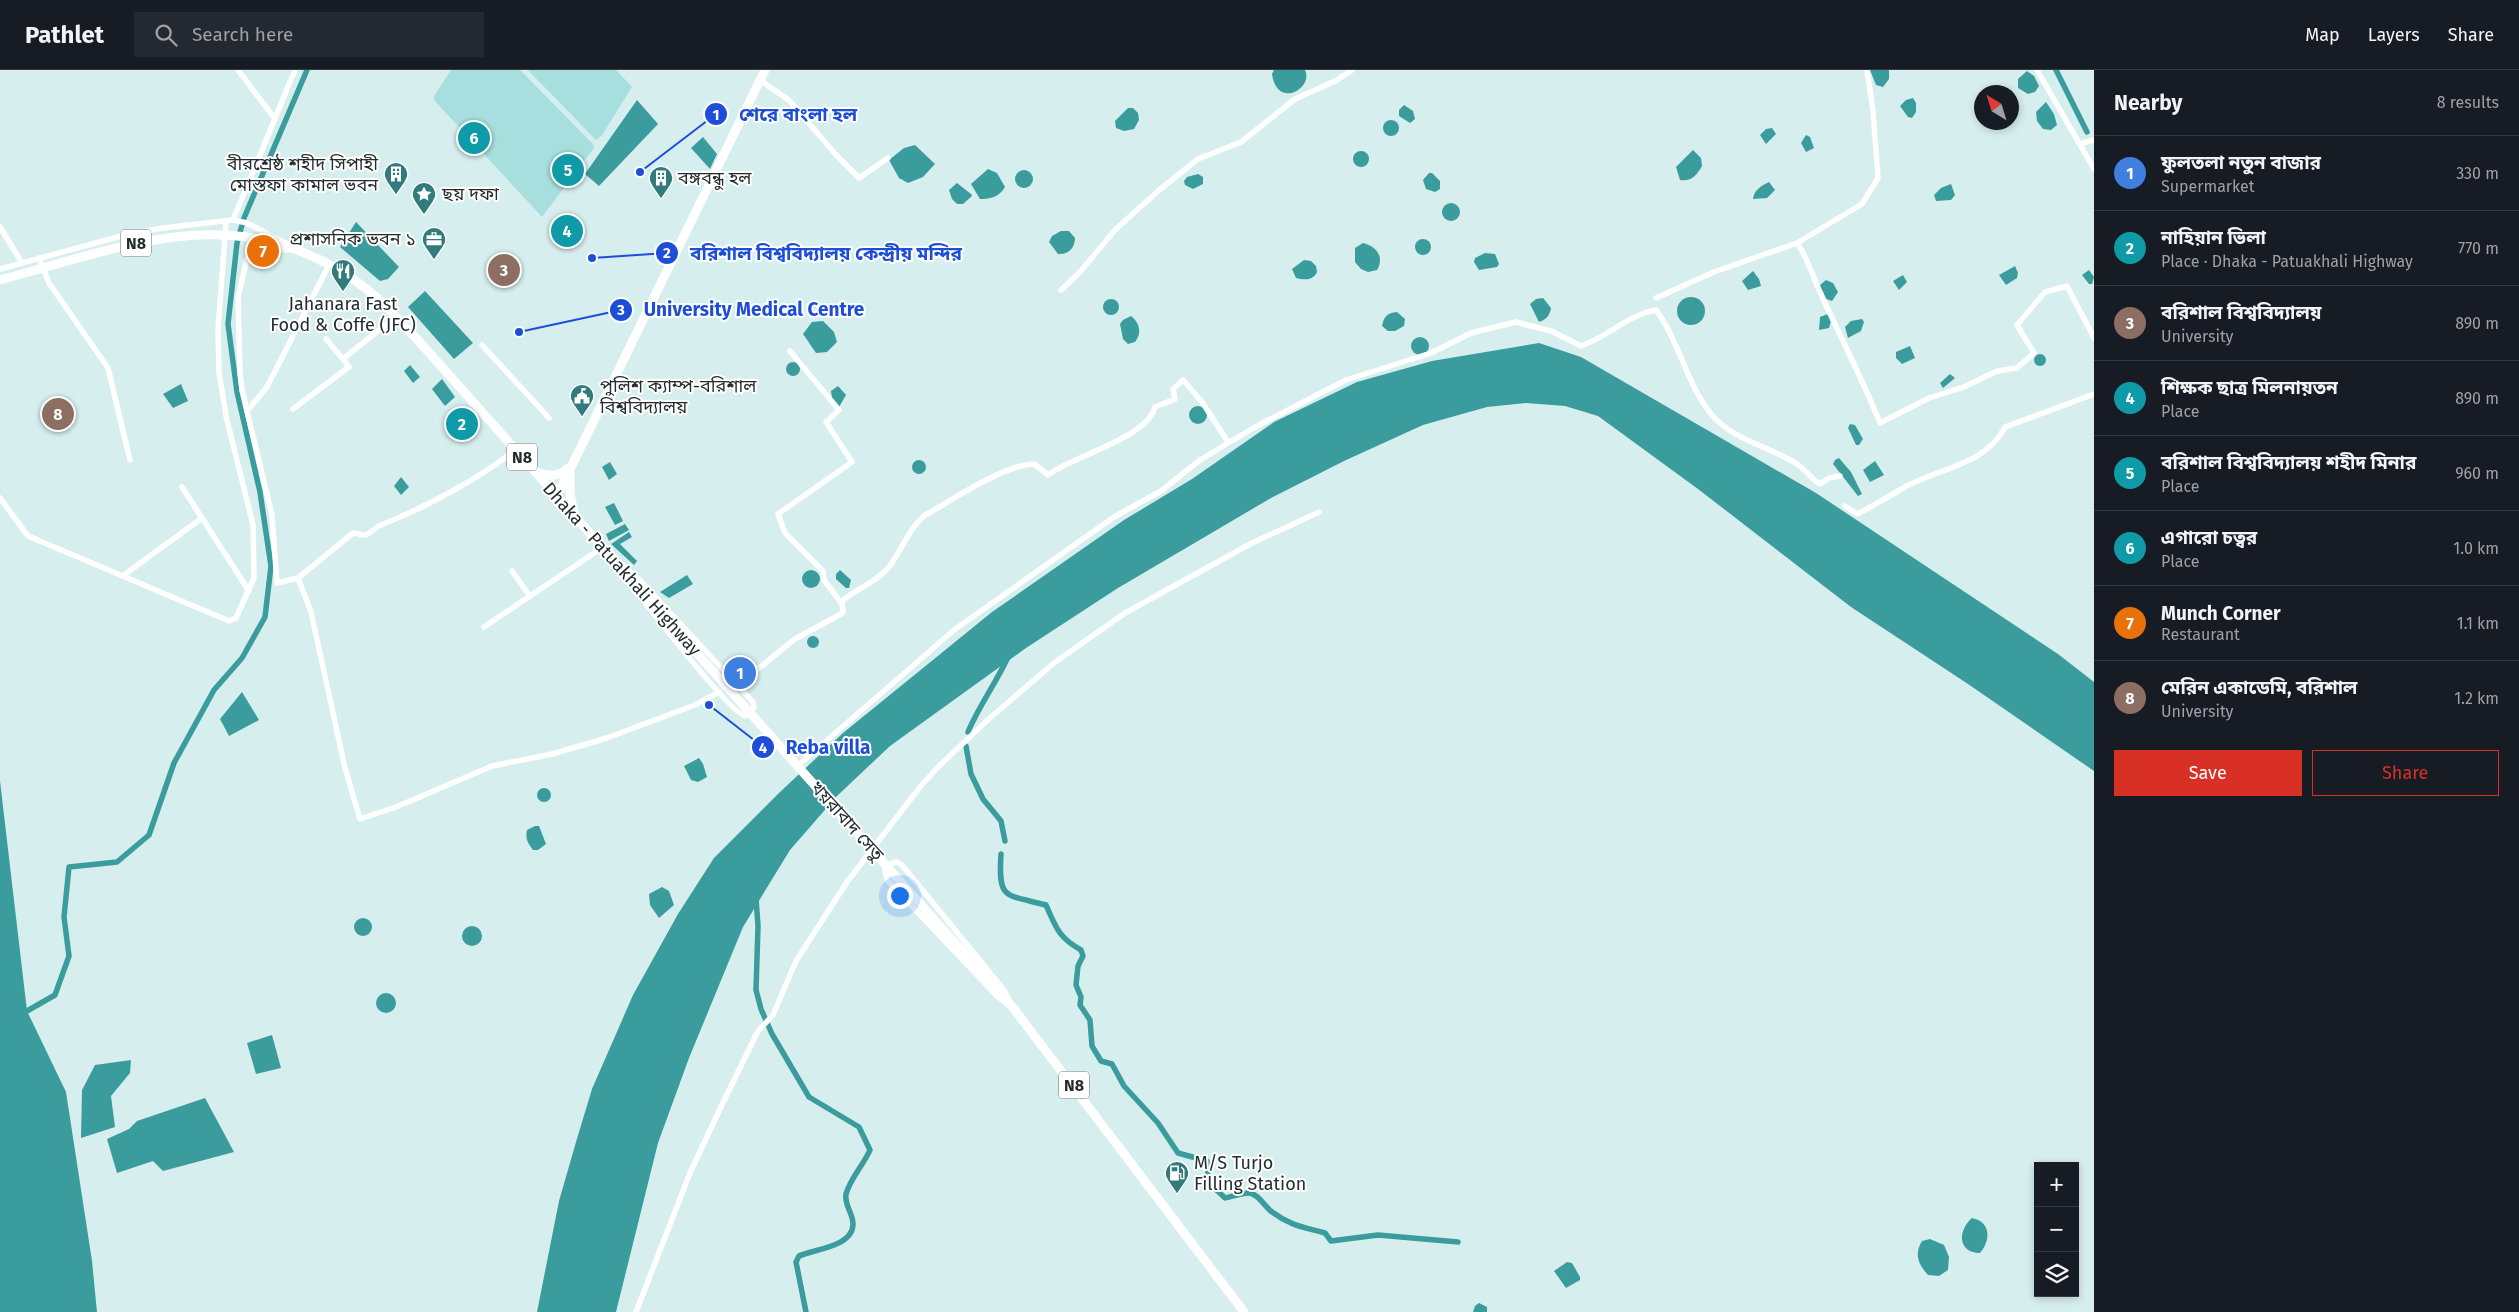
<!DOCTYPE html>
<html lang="en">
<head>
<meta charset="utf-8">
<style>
  body { margin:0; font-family:"Fira Sans","Noto Sans Bengali",sans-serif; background:#242831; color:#f1f3f6 }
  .controls { position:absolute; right:15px; bottom:15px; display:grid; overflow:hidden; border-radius:0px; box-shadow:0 2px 8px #0003 }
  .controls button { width:45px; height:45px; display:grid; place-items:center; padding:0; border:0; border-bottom:1px solid #363941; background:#171b24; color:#f1f3f6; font:25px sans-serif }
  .compass { position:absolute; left:1974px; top:15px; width:45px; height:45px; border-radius:50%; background:#171b24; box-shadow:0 2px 8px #0003; rotate:322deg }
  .you { position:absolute; left:899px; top:825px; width:18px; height:18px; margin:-12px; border:4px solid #fff; border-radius:50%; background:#1a73e8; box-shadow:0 0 0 8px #1a73e833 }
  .badge { display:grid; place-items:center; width:32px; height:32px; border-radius:50%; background:#d93025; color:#fff; font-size:16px; font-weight:700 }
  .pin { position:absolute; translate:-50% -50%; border:2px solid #fff; box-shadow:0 1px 5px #0006 }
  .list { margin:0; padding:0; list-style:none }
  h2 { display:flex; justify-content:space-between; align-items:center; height:65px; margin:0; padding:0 20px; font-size:21px }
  h2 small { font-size:16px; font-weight:400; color:#9ea1a6 }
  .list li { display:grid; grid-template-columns:32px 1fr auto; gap:15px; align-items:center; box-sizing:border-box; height:75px; padding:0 20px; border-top:1px solid #363941 }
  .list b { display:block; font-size:19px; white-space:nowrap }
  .list p { margin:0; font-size:16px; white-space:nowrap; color:#9ea1a6 }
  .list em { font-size:16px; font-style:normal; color:#9ea1a6 }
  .actions { display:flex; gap:10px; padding:15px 20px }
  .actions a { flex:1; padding:11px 0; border:1px solid #d93025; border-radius:0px; text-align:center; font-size:18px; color:#d93025 }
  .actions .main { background:#d93025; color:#fff }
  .icon { flex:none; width:28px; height:28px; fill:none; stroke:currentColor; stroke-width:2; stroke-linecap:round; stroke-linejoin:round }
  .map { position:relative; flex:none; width:2094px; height:1242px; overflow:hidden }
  header { display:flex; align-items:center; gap:30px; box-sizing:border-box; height:70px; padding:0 25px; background:#171b24; border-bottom:1px solid #363941 }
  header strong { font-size:24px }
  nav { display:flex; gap:28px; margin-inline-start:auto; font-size:18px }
  .search { width:350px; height:45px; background:#242831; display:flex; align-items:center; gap:12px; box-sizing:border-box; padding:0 18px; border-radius:0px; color:#9ea1a6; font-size:19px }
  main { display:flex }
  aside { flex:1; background:#171b24 }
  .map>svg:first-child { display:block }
  .green { fill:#a7dede }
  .water { fill:#3b9c9d }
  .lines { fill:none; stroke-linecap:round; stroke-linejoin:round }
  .canal { stroke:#3b9c9d; stroke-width:5.5 }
  .minor { stroke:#fff; stroke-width:5.5 }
  .trunk { stroke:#fff; stroke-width:9 }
  .labels { text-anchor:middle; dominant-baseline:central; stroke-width:4; stroke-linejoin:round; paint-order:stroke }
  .shield { fill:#fff; stroke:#666c6c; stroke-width:1 }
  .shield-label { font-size:16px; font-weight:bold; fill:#242d2d }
  .poi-label { font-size:18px; fill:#242d2d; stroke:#fff; text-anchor:start }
  .street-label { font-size:18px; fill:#242d2d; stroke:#fff }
  .leader { fill:none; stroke:#1d4ed8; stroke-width:2 }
  .callout-dot { fill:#1d4ed8; stroke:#fff; stroke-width:2 }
  .mark-label { font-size:15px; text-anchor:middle; font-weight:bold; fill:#fff }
  .callout-label { font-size:19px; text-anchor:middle; font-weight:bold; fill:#1d4ed8; stroke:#fff; stroke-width:4; stroke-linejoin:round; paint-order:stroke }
</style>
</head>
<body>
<header>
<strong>Pathlet</strong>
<div class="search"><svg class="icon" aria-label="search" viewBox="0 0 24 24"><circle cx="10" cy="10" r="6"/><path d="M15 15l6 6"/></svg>Search here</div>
<nav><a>Map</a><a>Layers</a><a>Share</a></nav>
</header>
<main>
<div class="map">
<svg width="2094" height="1242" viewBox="0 0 2094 1242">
  <rect width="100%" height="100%" fill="#d7eeee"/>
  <!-- green -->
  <g class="green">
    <polygon points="451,0 520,0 593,74 594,78 542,147 434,30 434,26"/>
    <polygon points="528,0 616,0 632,17 602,65 596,70"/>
  </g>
  <!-- water -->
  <g class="water">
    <path d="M1274,0H1305C1314,18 1277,40 1272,4Z"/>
    <polygon points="1870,0 1889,0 1889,9 1883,17 1876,15"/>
    <polygon points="2027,1 2034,6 2039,16 2035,22 2028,24 2018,18 2018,9"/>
    <polygon points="1913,28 1916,33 1916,42 1912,48 1908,47 1900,36 1906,30"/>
    <polygon points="637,30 658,54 599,116 585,104"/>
    <polygon points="2046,32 2054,44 2057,55 2051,60 2043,59 2037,51 2036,42"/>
    <polygon points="1404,35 1413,41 1415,49 1410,53 1399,46 1399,40"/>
    <polygon points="1128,38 1133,38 1138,43 1139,50 1134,59 1124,61 1116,58 1115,51"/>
    <circle cx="1391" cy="58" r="8"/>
    <polygon points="1772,58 1776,64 1766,74 1760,65 1766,59"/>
    <polygon points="1806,65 1810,67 1814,78 1806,82 1801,73"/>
    <polygon points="703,67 717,84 710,99 691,78"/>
    <polygon points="915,75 935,94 923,107 908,113 899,108 889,90 904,78"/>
    <path d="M1693,80L1701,88L1702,96C1697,105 1691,112 1680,110L1676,97Z"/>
    <circle cx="1361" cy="89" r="8"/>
    <path d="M988,99L997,103L1005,117C999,127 991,129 980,129L971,114Z"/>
    <circle cx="1024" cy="109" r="9"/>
    <polygon points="1429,103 1432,103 1440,111 1440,119 1435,122 1426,119 1423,110"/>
    <polygon points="1198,104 1203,107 1203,114 1193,119 1185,115 1184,111 1187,107"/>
    <path d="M1769,112L1775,120L1767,128L1753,129C1754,120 1761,116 1769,112Z"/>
    <polygon points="957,113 971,124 972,126 963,134 957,134 952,129 949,120"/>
    <polygon points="1951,114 1955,125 1951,130 1936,131 1934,125 1941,118"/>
    <circle cx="1451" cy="142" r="9"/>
    <polygon points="356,152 399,197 388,209 380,211 340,177"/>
    <path d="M1061,161H1069L1075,168C1075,178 1068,185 1058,184L1049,172L1052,166Z"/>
    <circle cx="1423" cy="177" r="8"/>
    <path d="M1363,173C1376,176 1385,187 1377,200L1368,202L1361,199L1355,192V178Z"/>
    <polygon points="1485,183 1495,184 1499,194 1497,197 1479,200 1474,192 1475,188"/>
    <path d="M1304,190L1311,191L1316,196L1317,202C1313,211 1304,210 1296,208L1292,199Z"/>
    <polygon points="2015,196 2018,203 2017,208 2006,215 1999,205"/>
    <polygon points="2089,200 2094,207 2092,214 2089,214 2082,205"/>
    <polygon points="1753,201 1759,209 1761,216 1748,220 1742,211"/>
    <polygon points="1903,205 1907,212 1899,220 1893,211"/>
    <polygon points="1826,210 1833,213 1838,222 1832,231 1824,228 1819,216"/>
    <polygon points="425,221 473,273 454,289 408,237"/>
    <circle cx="1691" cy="241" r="14"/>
    <path d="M1543,228L1551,238C1550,245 1546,250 1539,252L1530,234L1536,229Z"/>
    <circle cx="1111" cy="237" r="8"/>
    <path d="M1397,242L1405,249L1404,256L1395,261H1388L1382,256C1384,246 1387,243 1397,242Z"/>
    <polygon points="1828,244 1831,251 1829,258 1819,260 1820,247"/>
    <path d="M1131,246C1140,253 1142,263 1135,272L1128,274L1123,269L1120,254L1123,250Z"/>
    <polygon points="1862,249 1864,252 1861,261 1848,268 1845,257 1851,251"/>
    <polygon points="823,251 834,262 837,272 827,282 816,283 803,264 812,252"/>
    <circle cx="1420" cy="276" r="9"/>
    <polygon points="1539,273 1581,287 1816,423 2058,584 2094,612 2094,701 1968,614 1851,537 1698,419 1598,346 1565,336 1526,333 1487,337 1423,355 1344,391 1271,428 1118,518 1026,578 890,676 837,726 790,780 743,857 689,988 658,1073 616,1242 537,1242 559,1131 576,1072 592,1019 633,925 678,844 714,788 780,722 843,663 992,542 1124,450 1192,409 1274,352 1357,312 1432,291"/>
    <polygon points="1910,276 1915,288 1902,294 1896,288 1896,282"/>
    <circle cx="2040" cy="290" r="6"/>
    <circle cx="793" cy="299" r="7"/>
    <polygon points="410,295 420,307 413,313 404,301"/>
    <polygon points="1950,304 1955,308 1943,318 1940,313"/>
    <polygon points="442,309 455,327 445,336 432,319"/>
    <polygon points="181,314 188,331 173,338 163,324"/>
    <polygon points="838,316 846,325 839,337 832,328 831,321"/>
    <circle cx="1198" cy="345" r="9"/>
    <polygon points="1850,354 1855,355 1863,369 1859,375 1856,375 1848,358"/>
    <polygon points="1839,388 1851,402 1862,424 1858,426 1833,394 1835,390"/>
    <circle cx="919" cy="397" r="7"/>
    <polygon points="1875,391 1884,405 1870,412 1863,400"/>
    <polygon points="610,392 617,404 609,410 602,397"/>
    <polygon points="401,407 409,417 401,425 394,416"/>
    <polygon points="614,433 623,451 615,455 605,437"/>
    <polygon points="625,454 629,460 609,471 606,464"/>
    <polygon points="629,462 632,467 620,474 637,491 634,495 611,474"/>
    <polygon points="840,500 851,510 849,518 846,518 836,509 836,504"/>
    <circle cx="811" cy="509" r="9"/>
    <polygon points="687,505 693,514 669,528 660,522"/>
    <circle cx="813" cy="572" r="6"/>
    <polygon points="242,622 259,650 229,666 220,649"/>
    <polygon points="699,688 703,694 707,707 698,712 691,710 684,696"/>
    <polygon points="0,711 27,941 66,1022 92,1191 97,1242 0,1242"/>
    <circle cx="544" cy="725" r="7"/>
    <path d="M535,756H539L546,774L538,780H533C528,773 525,769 527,760Z"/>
    <polygon points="662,817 669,821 674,835 659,848 650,835 649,824"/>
    <circle cx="363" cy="857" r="9"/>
    <circle cx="472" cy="866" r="10"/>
    <circle cx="386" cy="933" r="10"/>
    <polygon points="272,965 281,998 256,1004 247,973"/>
    <polygon points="131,990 130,1003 111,1026 115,1057 81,1068 82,1020 95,995"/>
    <polygon points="205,1028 234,1082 163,1101 153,1091 117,1103 107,1069 129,1059 137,1051"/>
    <path d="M1972,1148C1991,1152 1991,1170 1980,1183C1958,1183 1957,1161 1972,1148Z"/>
    <path d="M1930,1169L1944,1175L1949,1187L1948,1200L1939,1206L1928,1205C1918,1194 1914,1184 1922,1171Z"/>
    <polygon points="1567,1192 1572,1193 1580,1207 1580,1210 1566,1218 1554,1201"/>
    <polygon points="1479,1233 1487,1237 1487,1242 1473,1242 1475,1236"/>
  </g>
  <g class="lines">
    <!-- canal -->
    <g class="canal">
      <polyline points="2056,0 2087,62"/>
      <path d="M968,662C979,636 996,613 1008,587"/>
      <polyline points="966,676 971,704 983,729 1001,751 1005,771"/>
      <path d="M1001,784C998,831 1005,824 1046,835C1056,857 1058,867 1081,880L1083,886L1078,896L1076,915L1081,927L1080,935L1090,950L1092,976L1101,991L1112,994L1124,1016L1158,1053L1178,1083L1207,1091L1208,1102L1206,1110L1225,1128C1232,1127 1241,1123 1248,1123C1258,1123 1264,1136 1272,1142C1291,1156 1303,1157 1325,1163L1331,1171L1378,1165L1458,1172"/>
      <path d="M756,828L758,856L756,920L761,939L772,964L809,1027L859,1057L870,1080C864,1094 850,1109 846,1124C844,1135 853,1143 853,1154C853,1177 814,1179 799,1186L796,1192L806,1242"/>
      <polyline points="20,941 27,941 55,925 69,886 64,847 69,797 117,792 149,765 174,693 214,620 242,588 265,547 271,496 260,422 237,322 228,254 237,173 244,148 307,0"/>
    </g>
    <!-- minor -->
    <g class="minor">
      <polyline points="238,0 275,49"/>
      <path d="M1867,0L1873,41L1878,108L1862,134L1797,173C1808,188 1812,205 1820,222C1840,266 1862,308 1880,353L1929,328L1964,317L1997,301L2017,298L2034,283L2017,255L2045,222L2067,216L2094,268"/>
      <polyline points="2037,0 2094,99"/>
      <polyline points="760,10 790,31 837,86 859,108 888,88"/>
      <polyline points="2080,74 2094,70"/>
      <polyline points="233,150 295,0"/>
      <polyline points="0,157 22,193"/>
      <path d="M288,180L250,176L238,227L240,303L242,320L272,445L277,513L298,508L353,463C357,463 360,465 364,465C370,465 375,457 381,455C424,438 479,409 515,380"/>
      <polyline points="39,188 49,213 108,298 130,390"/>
      <polyline points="0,199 129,164 163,158 233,150 247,153 293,177"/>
      <polyline points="1061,220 1080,202 1115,160 1158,121 1198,89 1241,72 1295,29 1337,10 1352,0"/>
      <polyline points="1656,228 1714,202 1797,173"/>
      <polyline points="326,269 343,289"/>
      <polyline points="482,275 549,348"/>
      <polyline points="790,281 839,340 826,352 852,392 778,444 785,463 823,501 824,510 842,534"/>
      <polyline points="293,339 349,297 343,289 395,247"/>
      <polyline points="247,341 267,317 329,195"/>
      <polyline points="182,417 249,521"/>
      <polyline points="0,428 28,466 229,551 236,548 254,508 253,455 226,346 219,302 218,259 226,152"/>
      <path d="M1845,436L1857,444C1874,436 1889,426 1905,417C1939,398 1986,395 2005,357L2094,324"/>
      <path d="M610,485L638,508L753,632L754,638L745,646C728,642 625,508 610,485Z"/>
      <polyline points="512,501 530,526"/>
      <polyline points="124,505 202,448"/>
      <polyline points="298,508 311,542 345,698 360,749 396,737 492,696 552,684 607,668 695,635 719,622"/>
      <polyline points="484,557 603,477"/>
      <path d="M738,615L795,569L841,544L843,542L842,531C857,518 877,512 889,497C902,480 908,460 924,446C952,430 1003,395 1034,394L1048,405C1075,385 1147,368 1155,337L1175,329L1173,319L1183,310L1202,332L1228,372"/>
      <path d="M802,692L954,560L1114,447L1161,421L1200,390L1255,357L1346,310L1431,283L1471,263L1516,252L1551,261L1581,276C1608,267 1627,245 1656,240C1680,272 1686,314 1712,345C1733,370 1771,377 1797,394C1806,400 1811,409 1820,414L1829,408L1840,406"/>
      <polygon points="897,792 902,795 1004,920 1014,939 997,926 887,810 885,799 892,793"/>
      <polyline points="636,1242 690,1103 718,1043 758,961 773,945 796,891 847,812 920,717 939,696 991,647 1054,593 1125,543 1252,473 1319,442"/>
    </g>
    <!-- trunk -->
    <g class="trunk">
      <path d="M0,210C133,174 244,125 368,220C386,234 400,252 416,268L1014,939L1244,1242"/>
      <path d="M536,402C548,407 559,407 568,398"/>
      <polyline points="570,402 570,424 574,443"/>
      <polyline points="557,426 765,0"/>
    </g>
  </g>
  <!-- icons -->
  <defs>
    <g id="building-pin" transform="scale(1.25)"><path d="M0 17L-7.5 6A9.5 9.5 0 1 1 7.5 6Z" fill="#327b7c" stroke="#fff"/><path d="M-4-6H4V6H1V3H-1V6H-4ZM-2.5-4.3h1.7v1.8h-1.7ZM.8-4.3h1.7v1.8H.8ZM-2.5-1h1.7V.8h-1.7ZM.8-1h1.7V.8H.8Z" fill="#fff"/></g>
    <g id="sight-pin" transform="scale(1.25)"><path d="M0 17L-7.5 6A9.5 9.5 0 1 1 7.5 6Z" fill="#327b7c" stroke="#fff"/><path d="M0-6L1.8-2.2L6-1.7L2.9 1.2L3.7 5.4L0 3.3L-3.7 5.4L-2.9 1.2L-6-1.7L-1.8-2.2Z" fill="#fff"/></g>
    <g id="office-pin" transform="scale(1.25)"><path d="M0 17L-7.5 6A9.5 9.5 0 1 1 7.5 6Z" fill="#327b7c" stroke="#fff"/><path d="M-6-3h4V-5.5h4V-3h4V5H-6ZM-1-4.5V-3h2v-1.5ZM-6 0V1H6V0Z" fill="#fff"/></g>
    <g id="restaurant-pin" transform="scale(1.25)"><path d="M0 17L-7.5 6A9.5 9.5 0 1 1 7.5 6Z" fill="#327b7c" stroke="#fff"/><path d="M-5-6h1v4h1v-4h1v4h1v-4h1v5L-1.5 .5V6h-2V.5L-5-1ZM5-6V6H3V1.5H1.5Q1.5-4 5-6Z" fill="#fff"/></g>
    <g id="civic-pin" transform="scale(1.25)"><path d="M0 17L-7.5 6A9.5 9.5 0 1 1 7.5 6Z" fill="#327b7c" stroke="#fff"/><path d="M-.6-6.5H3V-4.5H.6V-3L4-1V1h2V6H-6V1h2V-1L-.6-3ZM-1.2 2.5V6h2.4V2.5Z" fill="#fff"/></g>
    <g id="fuel-pin" transform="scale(1.25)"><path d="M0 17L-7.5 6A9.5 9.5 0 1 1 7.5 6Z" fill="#327b7c" stroke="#fff"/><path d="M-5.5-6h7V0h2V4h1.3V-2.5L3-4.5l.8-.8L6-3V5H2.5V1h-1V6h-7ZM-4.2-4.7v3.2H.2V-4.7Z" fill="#fff"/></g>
  </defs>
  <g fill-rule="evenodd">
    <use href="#building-pin" x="396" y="104"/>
    <use href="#building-pin" x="661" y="108"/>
    <use href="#sight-pin" x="424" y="124"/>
    <use href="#office-pin" x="434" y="169"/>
    <use href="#restaurant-pin" x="343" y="201"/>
    <use href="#civic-pin" x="582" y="326"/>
    <use href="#fuel-pin" x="1177" y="1103"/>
  </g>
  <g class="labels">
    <!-- shield labels -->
    <g class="shield">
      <rect x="121" y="159.5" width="30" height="27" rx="4"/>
      <rect x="507" y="373.5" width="30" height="27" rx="4"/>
      <rect x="1059" y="1001.5" width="30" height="27" rx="4"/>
    </g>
    <g class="shield-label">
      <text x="136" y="173">N8</text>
      <text x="522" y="387">N8</text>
      <text x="1074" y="1015">N8</text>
    </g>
    <!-- poi labels -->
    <g class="poi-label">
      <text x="378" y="94" text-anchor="end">বীরশ্রেষ্ঠ শহীদ সিপাহী<tspan x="378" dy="21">মোস্তফা কামাল ভবন</tspan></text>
      <text x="678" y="108">বঙ্গবন্ধু হল</text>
      <text x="442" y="124">ছয় দফা</text>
      <text x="416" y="169" text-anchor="end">প্রশাসনিক ভবন ১</text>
      <text x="343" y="234" text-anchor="middle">Jahanara Fast<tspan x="343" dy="21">Food &amp; Coffe (JFC)</tspan></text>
      <text x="600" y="316">পুলিশ ক্যাম্প-বরিশাল<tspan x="600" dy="21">বিশ্ববিদ্যালয়</tspan></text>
      <text x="1194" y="1093">M/S Turjo<tspan x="1194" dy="21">Filling Station</tspan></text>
    </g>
    <!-- street labels -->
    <g class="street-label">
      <text transform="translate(622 499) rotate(48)">Dhaka - Patuakhali Highway</text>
      <text transform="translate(847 751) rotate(48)">খয়রাবাদ সেতু</text>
    </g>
  </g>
  <!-- callouts -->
  <path class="leader" d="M640 102L716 44M592 188L667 183M519 262L621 240M709 635L763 677"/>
  <g class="callout-dot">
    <circle cx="640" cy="102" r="5"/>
    <circle cx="592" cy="188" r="5"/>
    <circle cx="519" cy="262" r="5"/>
    <circle cx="709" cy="635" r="5"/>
    <circle cx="716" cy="44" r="12"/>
    <circle cx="667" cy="183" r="12"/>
    <circle cx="621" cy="240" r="12"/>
    <circle cx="763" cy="677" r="12"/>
  </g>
  <g class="mark-label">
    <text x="716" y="50">1</text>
    <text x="667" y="188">2</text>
    <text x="621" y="245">3</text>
    <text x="763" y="683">4</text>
  </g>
  <g class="callout-label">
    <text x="798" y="51">শেরে বাংলা হল</text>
    <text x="826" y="190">বরিশাল বিশ্ববিদ্যালয় কেন্দ্রীয় মন্দির</text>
    <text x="754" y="246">University Medical Centre</text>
    <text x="828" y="684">Reba villa</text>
  </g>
</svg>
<div class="controls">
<button>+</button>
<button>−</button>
<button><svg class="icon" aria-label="layers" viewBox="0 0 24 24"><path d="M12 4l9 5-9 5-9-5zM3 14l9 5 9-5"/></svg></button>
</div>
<svg class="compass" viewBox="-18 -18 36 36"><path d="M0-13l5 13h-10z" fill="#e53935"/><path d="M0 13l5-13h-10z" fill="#9ea1a6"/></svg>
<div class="you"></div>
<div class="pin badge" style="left:740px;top:603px;background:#3f7fe0">1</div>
<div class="pin badge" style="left:462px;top:354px;background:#0f9aa8">2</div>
<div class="pin badge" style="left:504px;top:200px;background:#8d6e63">3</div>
<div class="pin badge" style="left:567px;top:161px;background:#0f9aa8">4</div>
<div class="pin badge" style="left:568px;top:100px;background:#0f9aa8">5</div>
<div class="pin badge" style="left:474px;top:68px;background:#0f9aa8">6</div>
<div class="pin badge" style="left:263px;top:181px;background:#e8710a">7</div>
<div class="pin badge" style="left:58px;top:344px;background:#8d6e63">8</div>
</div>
<aside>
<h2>Nearby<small>8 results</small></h2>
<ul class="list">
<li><span class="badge" style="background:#3f7fe0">1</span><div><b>ফুলতলা নতুন বাজার</b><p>Supermarket</p></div><em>330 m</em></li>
<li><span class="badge" style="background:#0f9aa8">2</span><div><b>নাহিয়ান ভিলা</b><p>Place · Dhaka - Patuakhali Highway</p></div><em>770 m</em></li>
<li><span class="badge" style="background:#8d6e63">3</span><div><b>বরিশাল বিশ্ববিদ্যালয়</b><p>University</p></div><em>890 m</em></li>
<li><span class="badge" style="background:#0f9aa8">4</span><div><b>শিক্ষক ছাত্র মিলনায়তন</b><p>Place</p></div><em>890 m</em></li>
<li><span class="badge" style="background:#0f9aa8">5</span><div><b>বরিশাল বিশ্ববিদ্যালয় শহীদ মিনার</b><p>Place</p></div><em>960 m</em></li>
<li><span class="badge" style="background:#0f9aa8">6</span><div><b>এগারো চত্বর</b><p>Place</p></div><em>1.0 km</em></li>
<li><span class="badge" style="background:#e8710a">7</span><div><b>Munch Corner</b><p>Restaurant</p></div><em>1.1 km</em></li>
<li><span class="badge" style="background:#8d6e63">8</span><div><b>মেরিন একাডেমি, বরিশাল</b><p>University</p></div><em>1.2 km</em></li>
</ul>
<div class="actions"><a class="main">Save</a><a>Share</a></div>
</aside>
</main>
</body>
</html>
